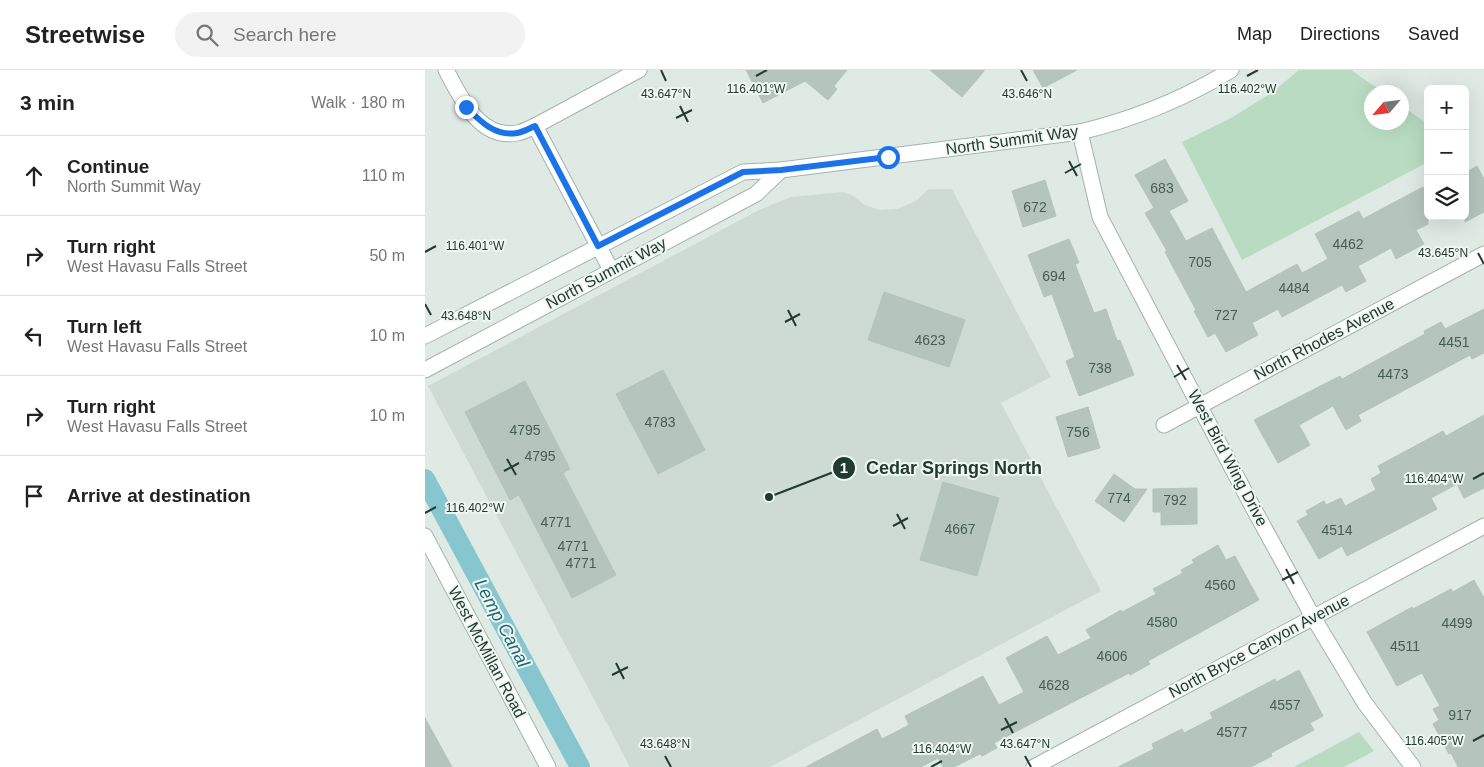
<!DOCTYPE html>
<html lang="en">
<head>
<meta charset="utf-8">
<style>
  body { margin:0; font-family:Helvetica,sans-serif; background:#f2f2f2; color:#222 }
  .controls { position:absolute; right:15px; top:15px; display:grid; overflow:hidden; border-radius:8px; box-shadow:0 5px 20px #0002 }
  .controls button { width:45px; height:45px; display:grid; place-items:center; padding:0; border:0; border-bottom:1px solid #e0e0e0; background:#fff; color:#222; font:25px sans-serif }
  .compass { position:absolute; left:939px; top:15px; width:45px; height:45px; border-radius:50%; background:#fff; box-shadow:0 5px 20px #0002; rotate:242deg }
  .stop { position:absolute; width:15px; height:15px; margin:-11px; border:4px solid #1a73e8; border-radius:50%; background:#fff }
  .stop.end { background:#1a73e8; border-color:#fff; box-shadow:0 1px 5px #0008 }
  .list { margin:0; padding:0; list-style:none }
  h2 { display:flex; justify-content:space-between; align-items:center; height:65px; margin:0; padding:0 20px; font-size:21px }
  h2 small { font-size:16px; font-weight:400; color:#767676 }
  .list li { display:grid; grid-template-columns:32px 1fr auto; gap:15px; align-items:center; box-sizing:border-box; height:80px; padding:0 20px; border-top:1px solid #e0e0e0 }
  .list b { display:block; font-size:19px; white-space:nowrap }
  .list p { margin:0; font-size:16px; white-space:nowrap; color:#767676 }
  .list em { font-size:16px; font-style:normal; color:#767676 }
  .icon { flex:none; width:28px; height:28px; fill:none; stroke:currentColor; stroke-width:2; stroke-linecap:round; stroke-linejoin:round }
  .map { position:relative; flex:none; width:1059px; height:697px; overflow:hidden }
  header { display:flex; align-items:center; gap:30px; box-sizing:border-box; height:70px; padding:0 25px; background:#fff; border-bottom:1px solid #e0e0e0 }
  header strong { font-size:24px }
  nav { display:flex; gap:28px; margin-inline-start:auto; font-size:18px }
  .search { width:350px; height:45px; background:#f2f2f2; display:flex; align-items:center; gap:12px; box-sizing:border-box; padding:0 18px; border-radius:28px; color:#767676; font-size:19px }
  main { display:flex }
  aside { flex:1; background:#fff }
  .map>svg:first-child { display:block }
  .built { fill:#cedad4 }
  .green { fill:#b8dbc1 }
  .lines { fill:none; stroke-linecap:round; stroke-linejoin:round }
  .canal { stroke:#88c6cf; stroke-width:20 }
  .building { fill:#b5c5be; stroke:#b2c4bc }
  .street-casing { stroke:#a2b2ac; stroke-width:17 }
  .secondary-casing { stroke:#9fb6ad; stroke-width:17 }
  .street { stroke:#fff; stroke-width:15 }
  .secondary { stroke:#fff; stroke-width:15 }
  .route { stroke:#1a73e8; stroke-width:6 }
  .ticks { fill:none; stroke:#213a32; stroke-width:2 }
  .labels { text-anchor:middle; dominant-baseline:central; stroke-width:4; stroke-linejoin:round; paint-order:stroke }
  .number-label { font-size:14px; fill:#465d55 }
  .street-label { font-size:16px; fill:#213a32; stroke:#f0f7f3 }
  .water-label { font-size:18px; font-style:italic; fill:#1c6874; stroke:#f0f7f3 }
  .ticks-label { font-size:12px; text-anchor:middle; fill:#213a32; stroke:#f0f7f3; stroke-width:4; stroke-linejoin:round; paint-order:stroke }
  .leader { fill:none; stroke:#213a32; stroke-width:2 }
  .callout-dot { fill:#213a32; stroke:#f0f7f3; stroke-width:2 }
  .mark-label { font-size:15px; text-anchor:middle; font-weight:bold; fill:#fff }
  .callout-label { font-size:18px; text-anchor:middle; font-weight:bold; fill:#213a32; stroke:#f0f7f3; stroke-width:4; stroke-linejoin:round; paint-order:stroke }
</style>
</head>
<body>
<header>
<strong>Streetwise</strong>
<div class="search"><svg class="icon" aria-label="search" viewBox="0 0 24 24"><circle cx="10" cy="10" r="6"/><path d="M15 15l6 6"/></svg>Search here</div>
<nav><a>Map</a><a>Directions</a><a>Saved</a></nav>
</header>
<main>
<aside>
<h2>3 min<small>Walk · 180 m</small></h2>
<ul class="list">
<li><svg class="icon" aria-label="ahead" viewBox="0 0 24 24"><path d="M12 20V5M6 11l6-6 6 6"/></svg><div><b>Continue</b><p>North Summit Way</p></div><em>110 m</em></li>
<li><svg class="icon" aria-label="right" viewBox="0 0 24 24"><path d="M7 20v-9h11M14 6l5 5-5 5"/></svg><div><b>Turn right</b><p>West Havasu Falls Street</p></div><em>50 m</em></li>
<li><svg class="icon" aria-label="left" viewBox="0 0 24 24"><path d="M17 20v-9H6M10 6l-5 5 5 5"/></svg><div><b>Turn left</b><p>West Havasu Falls Street</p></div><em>10 m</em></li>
<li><svg class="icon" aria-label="right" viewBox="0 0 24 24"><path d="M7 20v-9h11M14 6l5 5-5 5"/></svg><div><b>Turn right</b><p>West Havasu Falls Street</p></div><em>10 m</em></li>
<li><svg class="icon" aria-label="arrive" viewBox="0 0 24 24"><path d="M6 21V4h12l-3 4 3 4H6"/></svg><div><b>Arrive at destination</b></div></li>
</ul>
</aside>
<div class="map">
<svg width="1059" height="697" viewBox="0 0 1059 697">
  <rect width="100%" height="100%" fill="#dfeae5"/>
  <!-- built -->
  <polygon class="built" points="504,119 527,119 626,307 576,333 676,521 345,697 205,697 3,316 334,140 366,127 418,122 427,125 440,135 455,140 472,139 491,131"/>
  <!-- green -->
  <g class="green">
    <polygon points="874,0 926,0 958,22 946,22 946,52 976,52 977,36 1003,54 1003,92 817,190 757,72 806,48 845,24"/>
    <polygon points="934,662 949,681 919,697 869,697"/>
  </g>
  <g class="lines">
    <!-- canal -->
    <polyline class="canal" points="0,409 155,697"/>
  </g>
  <!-- building -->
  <g class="building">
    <polygon points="321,0 422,0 409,16 412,19 403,30 380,11 338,33"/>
    <polygon points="505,0 560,0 537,27"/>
    <polygon points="608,0 652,0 618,18"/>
    <polygon points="740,89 763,131 744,141 761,171 787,158 821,222 872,194 877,203 903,189 890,164 934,141 938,149 998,117 1003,126 1003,154 991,160 999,174 971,189 966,178 933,196 941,211 921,222 917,215 857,247 853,239 827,253 833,265 801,282 790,263 783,267 769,241 771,240 740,182 742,181 720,143 729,138 710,105"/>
    <polygon points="1052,96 1059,109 1059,142 1040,152 1040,103"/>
    <polygon points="620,110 631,146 598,157 587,121"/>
    <polygon points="644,169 654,193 650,194 669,243 681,239 692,271 695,270 709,305 654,326 641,291 650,287 627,224 619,227 603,185"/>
    <polygon points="459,222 540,250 524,297 443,270"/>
    <polygon points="1059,239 1059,283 1047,289 1045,285 933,345 936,351 921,360 908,336 874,355 885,375 853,393 829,350 915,306 917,309 1000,264 999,261 1016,252 1020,259"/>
    <polygon points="238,300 280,380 233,404 191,324"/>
    <polygon points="100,311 145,399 138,403 191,505 147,528 94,425 85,430 40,342"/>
    <polygon points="663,337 675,378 643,387 631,347"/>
    <polygon points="1059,345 1059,418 1039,428 1032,414 1006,428 1012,439 922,486 917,476 894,489 872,451 883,445 881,441 899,431 901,435 916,428 920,436 951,420 946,409 956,403 953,396 1018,361 1021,366"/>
    <polygon points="689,404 710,419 722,419 699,452 670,431"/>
    <polygon points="518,412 574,428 552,506 495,490"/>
    <polygon points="772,418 772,454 736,455 736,442 728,442 728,419"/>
    <polygon points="793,475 801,490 810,486 834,530 723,591 725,594 705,605 704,603 569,673 572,678 557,686 555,684 529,697 518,697 513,688 496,697 381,697 452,659 457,669 484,655 480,646 558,606 574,635 599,622 581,588 622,566 633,585 666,568 661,560 696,540 697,542 731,524 728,519 758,503 756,500 769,493 767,490"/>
    <polygon points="1049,510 1059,528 1059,697 1033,697 1026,683 1024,684 1008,654 1014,650 1008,639 1015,636 997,603 972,616 942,562 987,537 988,539 1026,519 1028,522"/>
    <polygon points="874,600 898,646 885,653 889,660 846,683 847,686 826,697 693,697 729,679 727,674 757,659 759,663 788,648 785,643 850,609 851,612"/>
    <polygon points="0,648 27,697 0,697"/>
  </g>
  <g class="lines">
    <!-- street casing -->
    <g class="street-casing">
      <g id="street">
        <path d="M21,0C35,26 54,70 92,63C98,62 105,58 110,56L186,200"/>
        <polyline points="110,56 214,0"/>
        <polyline points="655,62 675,147 825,432 888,547 939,632 988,697"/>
        <polyline points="739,355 1059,184"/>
        <polyline points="609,697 1059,456"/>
      </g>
    </g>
    <!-- secondary casing -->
    <g class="secondary-casing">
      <g id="secondary">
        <path d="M0,266L318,102L356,100L655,62C709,49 759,29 806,0"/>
        <polyline points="0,300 331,124 356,100"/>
        <polyline points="0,466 123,697"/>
      </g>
    </g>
    <!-- street -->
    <use href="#street" class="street"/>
    <!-- secondary -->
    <use href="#secondary" class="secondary"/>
  </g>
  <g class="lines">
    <!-- route -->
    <path class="route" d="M41,37C55,51 70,67 92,63C98,62 105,58 110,56L173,176L318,102L356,100L463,87"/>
  </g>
  <!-- ticks -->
  <path class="ticks" d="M236,0L241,11M596,0L602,11M331,6L342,0M822,6L833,0M255,36L263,52M251,48L267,40M644,91L652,106M640,103L656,94M0,182L11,176M1053,183L1059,194M0,234L6,245M363,240L371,256M360,252L375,244M752,295L761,310M749,307L764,298M82,389L91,405M79,401L94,393M1048,409L1059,403M0,443L11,437M472,444L480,459M468,456L483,448M861,499L869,514M857,510L873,502M191,593L199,609M187,605L203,597M580,648L588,663M576,660L592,652M1048,671L1059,665M240,686L246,697M600,686L606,697M506,697L517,691"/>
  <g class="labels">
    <!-- number labels -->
    <g class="number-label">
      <text x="737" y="118">683</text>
      <text x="610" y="137">672</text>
      <text x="923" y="174">4462</text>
      <text x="775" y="192">705</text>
      <text x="629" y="206">694</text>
      <text x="869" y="218">4484</text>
      <text x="801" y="245">727</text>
      <text x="505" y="270">4623</text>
      <text x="1029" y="272">4451</text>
      <text x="675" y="298">738</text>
      <text x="968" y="304">4473</text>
      <text x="235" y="352">4783</text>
      <text x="100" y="360">4795</text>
      <text x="653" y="362">756</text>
      <text x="115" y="386">4795</text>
      <text x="694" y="428">774</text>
      <text x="750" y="430">792</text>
      <text x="131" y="452">4771</text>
      <text x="535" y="459">4667</text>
      <text x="912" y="460">4514</text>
      <text x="148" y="476">4771</text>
      <text x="156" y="493">4771</text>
      <text x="795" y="515">4560</text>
      <text x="737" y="552">4580</text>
      <text x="1032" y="553">4499</text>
      <text x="980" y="576">4511</text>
      <text x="687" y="586">4606</text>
      <text x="629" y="615">4628</text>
      <text x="860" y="635">4557</text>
      <text x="1035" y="645">917</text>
      <text x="807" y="662">4577</text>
    </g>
    <!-- street labels -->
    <g class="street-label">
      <text transform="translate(587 70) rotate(-8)">North Summit Way</text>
      <text transform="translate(181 203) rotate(-28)">North Summit Way</text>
      <text transform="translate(899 269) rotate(-28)">North Rhodes Avenue</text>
      <text transform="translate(803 388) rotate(62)">West Bird Wing Drive</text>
      <text transform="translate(834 576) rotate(-28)">North Bryce Canyon Avenue</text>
      <text transform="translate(62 582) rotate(62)">West McMillan Road</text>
    </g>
    <!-- water labels -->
    <g class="water-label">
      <text transform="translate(77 553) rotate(62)">Lemp Canal</text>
    </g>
  </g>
  <g class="ticks-label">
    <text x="331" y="23">116.401°W</text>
    <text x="822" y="23">116.402°W</text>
    <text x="241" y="28">43.647°N</text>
    <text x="602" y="28">43.646°N</text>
    <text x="50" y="180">116.401°W</text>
    <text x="1018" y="187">43.645°N</text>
    <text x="41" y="250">43.648°N</text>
    <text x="1009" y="413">116.404°W</text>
    <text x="50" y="442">116.402°W</text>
    <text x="1009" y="675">116.405°W</text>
    <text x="240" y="678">43.648°N</text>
    <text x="600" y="678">43.647°N</text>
    <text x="517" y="683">116.404°W</text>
  </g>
  <!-- callouts -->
  <path class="leader" d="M344 427L419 398"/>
  <g class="callout-dot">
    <circle cx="344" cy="427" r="5"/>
    <circle cx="419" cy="398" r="12"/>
  </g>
  <g class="mark-label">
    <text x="419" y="403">1</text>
  </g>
  <g class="callout-label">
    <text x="529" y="404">Cedar Springs North</text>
  </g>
</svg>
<div class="controls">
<button>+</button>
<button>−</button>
<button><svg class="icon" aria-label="layers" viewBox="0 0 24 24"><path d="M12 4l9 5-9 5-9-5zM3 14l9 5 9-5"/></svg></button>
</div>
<svg class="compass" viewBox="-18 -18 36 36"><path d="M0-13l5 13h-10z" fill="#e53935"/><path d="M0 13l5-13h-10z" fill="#767676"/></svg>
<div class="stop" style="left:463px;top:87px"></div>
<div class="stop end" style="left:41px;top:37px"></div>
</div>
</main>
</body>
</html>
